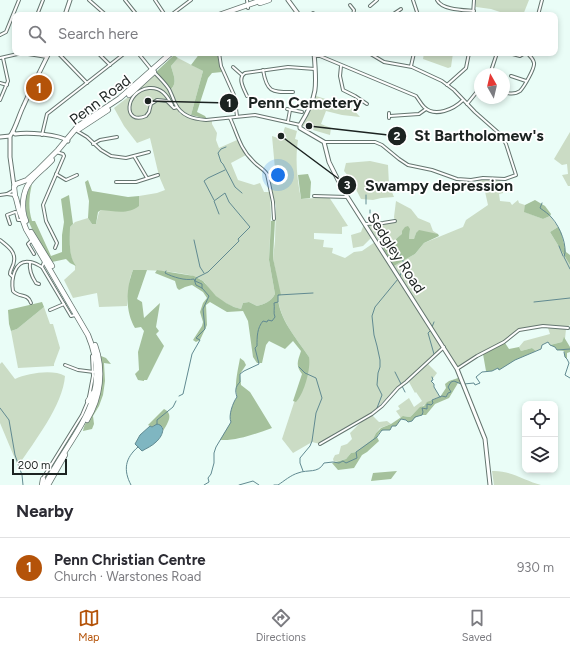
<!DOCTYPE html>
<html lang="en">
<head>
<meta charset="utf-8">
<style>
  body { margin:0; font-family:Figtree,sans-serif; background:#f7f7f7; color:#2b2b33 }
  .controls { position:absolute; right:12px; bottom:12px; display:grid; overflow:hidden; border-radius:8px; box-shadow:0 2px 6px #0003 }
  .controls button { width:36px; height:36px; display:grid; place-items:center; padding:0; border:0; border-bottom:1px solid #e1e1e2; background:#fff; color:#2b2b33; font:20px sans-serif }
  .compass { position:absolute; left:474px; top:68px; width:36px; height:36px; border-radius:50%; background:#fff; box-shadow:0 2px 6px #0003; rotate:352deg }
  .scale { position:absolute; left:12px; bottom:10px; width:55px; box-sizing:border-box; padding-left:4px; border:2px solid #1c2321; border-top:0; font-size:11px; line-height:14px; white-space:nowrap; color:#1c2321; -webkit-text-stroke:3px #fff; paint-order:stroke }
  .you { position:absolute; left:278px; top:175px; width:14px; height:14px; margin:-10px; border:3px solid #fff; border-radius:50%; background:#1a73e8; box-shadow:0 0 0 6px #1a73e833 }
  .badge { display:grid; place-items:center; width:26px; height:26px; border-radius:50%; background:#b45309; color:#fff; font-size:13px; font-weight:700 }
  .pin { position:absolute; translate:-50% -50%; border:2px solid #fff; box-shadow:0 1px 4px #0006 }
  .list { margin:0; padding:0; list-style:none }
  h2 { display:flex; justify-content:space-between; align-items:center; height:52px; margin:0; padding:0 16px; font-size:17px }
  h2 small { font-size:13px; font-weight:400; color:#7c7c81 }
  .list li { display:grid; grid-template-columns:26px 1fr auto; gap:12px; align-items:center; box-sizing:border-box; height:60px; padding:0 16px; border-top:1px solid #e1e1e2 }
  .list b { display:block; font-size:15px; white-space:nowrap }
  .list p { margin:0; font-size:13px; white-space:nowrap; color:#7c7c81 }
  .list em { font-size:13px; font-style:normal; color:#7c7c81 }
  .icon { flex:none; width:22px; height:22px; fill:none; stroke:currentColor; stroke-width:2; stroke-linecap:round; stroke-linejoin:round }
  .map { position:relative; flex:none; width:570px; height:485px; overflow:hidden }
  .search { position:absolute; background:#fff; box-shadow:0 2px 6px #0003; left:12px; right:12px; top:12px; height:44px; display:flex; align-items:center; gap:10px; box-sizing:border-box; padding:0 14px; border-radius:8px; color:#7c7c81; font-size:15px }
  .sheet { height:112px; background:#fff }
  nav { display:flex; justify-content:space-around; align-items:center; box-sizing:border-box; height:56px; border-top:1px solid #e1e1e2; background:#fff; font-size:11px; color:#7c7c81 }
  nav a { display:grid; justify-items:center; gap:2px }
  nav .on { color:#b45309 }
  .map>svg:first-child { display:block }
  .green { fill:#cbdcc5 }
  .forest { fill:#a5c19c }
  .water { fill:#7fb6c1; stroke:#618a91 }
  .lines { fill:none; stroke-linecap:round; stroke-linejoin:round }
  .stream { stroke:#618a91; stroke-width:1 }
  .street-casing { stroke:#64756f; stroke-width:4 }
  .secondary-casing { stroke:#64756f; stroke-width:5 }
  .highway-casing { stroke:#64756f; stroke-width:6 }
  .street { stroke:#fff; stroke-width:2 }
  .secondary { stroke:#fff; stroke-width:3 }
  .highway { stroke:#fff; stroke-width:4.5 }
  .labels { text-anchor:middle; dominant-baseline:central; stroke-width:3.5; stroke-linejoin:round; paint-order:stroke }
  .street-label { font-size:15px; fill:#1c2321; stroke:#fff }
  .leader { fill:none; stroke:#1c2321; stroke-width:1.5 }
  .callout-dot { fill:#1c2321; stroke:#fff; stroke-width:1.5 }
  .mark-label { font-size:12px; text-anchor:middle; font-weight:bold; fill:#fff }
  .callout-label { font-size:16px; text-anchor:middle; font-weight:bold; fill:#1c2321; stroke:#fff; stroke-width:3.5; stroke-linejoin:round; paint-order:stroke }
</style>
</head>
<body>
<div class="map">
<svg width="570" height="485" viewBox="0 0 570 485">
  <rect width="100%" height="100%" fill="#eafdf7"/>
  <!-- green -->
  <g class="green">
    <polygon points="475,0 529,0 523,15 509,15 491,9 476,7"/>
    <polygon points="424,53 453,53 451,67 448,68 423,59"/>
    <path d="M178,58L203,71L191,115C178,111 175,101 171,89C178,83 173,74 171,66Z"/>
    <path d="M156,75L166,86L179,111V113L199,121H212V124L217,133L216,140L219,148L237,140L246,155L231,163L238,180L254,185L260,183L264,192H270L271,216L269,260L275,294C271,302 264,304 257,306L249,302L243,303L241,309C229,306 218,300 210,290C207,287 206,283 203,281C191,271 148,270 133,270L130,278L127,306L99,307L97,293L73,298L64,280L75,270V266C68,256 70,239 70,227L75,222L88,218L92,224H96L99,212L101,210L139,206V196L157,193L165,190L159,176L150,138L137,143L124,126L114,108L146,83L153,76Z"/>
    <polygon points="316,96 351,107 360,117 342,115 326,111 321,124 331,128 330,135 313,130 314,127 311,125 311,122 306,122 305,126 302,126 312,107"/>
    <path d="M285,127L297,131L295,139L298,140C295,160 297,179 301,199L329,197L348,226L342,227V234L314,233V239L324,240L323,247L333,248L332,253L345,258L354,252L362,251L375,242L442,347L407,381L398,386L372,413L335,433L320,444L312,442L293,453L282,439L309,357C297,339 278,318 278,295H280L273,258L275,241L276,206L268,175L275,169L272,136L278,138H287C283,134 283,132 285,127Z"/>
    <polygon points="570,132 570,186 568,186 562,175 568,174 567,164 562,165 554,159"/>
    <polygon points="370,161 388,165 389,185 394,197 381,198 373,200 361,199 350,178 344,171 346,163"/>
    <polygon points="482,179 500,179 503,193 499,194 500,201 510,202 512,205 518,200 519,203 525,205 525,212 543,219 550,216 558,227 550,232 570,265 570,325 567,327 544,325 519,329 504,341 475,356 457,368 394,266 415,254 424,243 463,227 466,220 488,205 484,187 480,188 477,180"/>
    <polygon points="396,201 411,209 418,218 430,223 433,231 438,234 416,233 414,240 409,239 410,229 397,238 395,242 381,245 367,225 380,225 395,222 394,217"/>
    <polygon points="364,224 372,237 363,246 353,248 351,235 361,232"/>
    <polygon points="44,307 50,324 53,324 60,348 54,364 54,366 18,368 11,331 17,329"/>
    <polygon points="548,328 566,329 565,339 564,338 562,342 550,345 548,342 542,345 541,349 536,351 532,348 521,351 519,347 524,341 550,334"/>
    <path d="M2,362L15,379C28,373 53,369 65,376C63,405 34,442 18,466L0,423V364Z"/>
    <path d="M428,364L437,373L431,381L434,384V387L440,397C438,398 436,398 434,399C430,400 413,413 410,417L404,416L401,418L396,411L400,409L398,406L409,398L414,407L422,401L416,392L415,393L409,382Z"/>
    <polygon points="372,415 379,422 387,421 391,424 380,428 376,433 373,439 356,452 351,453 346,459 334,462 333,459 335,455 339,454 341,446 347,444 352,439 350,433 362,421"/>
    <path d="M492,471C510,470 525,481 541,485H494Z"/>
  </g>
  <!-- forest -->
  <g class="forest">
    <polygon points="200,53 218,53 219,63 222,72 212,73 208,78 197,112 205,116 207,119 191,115 203,71 191,65"/>
    <path d="M174,55L178,58L171,66C173,74 178,83 171,89L156,72Z"/>
    <polygon points="308,174 311,182 310,198 301,199 298,175"/>
    <path d="M88,180L92,191L128,197L139,196V206C128,215 114,211 101,210L98,212L96,224H92L88,218L89,201L85,182Z"/>
    <path d="M32,184C29,197 28,208 32,221H35L51,256L62,252V235L64,222L61,199L69,195L73,224L70,227C70,239 68,256 76,266L70,263L66,259L52,262C39,239 13,211 32,184Z"/>
    <polygon points="535,200 545,206 551,214 550,216 543,219 524,212 525,205"/>
    <path d="M275,220L273,258L281,295L278,296C278,318 297,339 309,357C311,369 304,394 296,402L293,401L302,374C295,365 298,361 301,351L293,341L285,349L269,341L266,345L262,363H257L253,357L248,321L243,311L227,312L210,302L206,305L207,325L200,340L196,342L193,340L202,326L203,322L200,312L203,303L207,298L203,292L192,285L185,287L179,290L177,288L175,281L155,273L157,270L194,276L203,281L216,296L226,303L234,307L241,309L243,303L249,302L257,306C264,304 271,302 275,294L269,260L271,221Z"/>
    <polygon points="408,226 410,229 409,239 414,239 416,233 419,230 438,234 439,236 424,243 415,254 394,266 381,245 394,242 397,238 402,234 402,231 405,227"/>
    <polygon points="558,227 561,232 566,252 570,255 570,265 550,232"/>
    <path d="M133,270H147L137,299L142,302L144,318L160,303L156,327L159,331L156,334L164,346L147,380H144V381L138,380L135,374L139,370L138,352L144,331L141,327L135,328C125,311 126,288 133,270Z"/>
    <polygon points="42,302 44,307 17,329 11,331 9,324 8,310"/>
    <polygon points="564,337 570,347 570,352 567,353 567,359 565,357 564,351 557,350 555,347 550,345 562,342"/>
    <polygon points="505,343 509,349 519,347 521,351 532,348 536,351 515,360 499,370 498,368 492,371 486,371 483,354"/>
    <path d="M101,356L106,358L111,364L104,363L105,381L103,395L99,406L93,416L94,424L92,429L83,431C84,423 92,414 96,406C103,390 101,374 101,356Z"/>
    <path d="M240,358L244,361L246,365L240,374L241,385L250,392L272,428C255,434 237,441 220,440L231,422C228,416 233,402 237,397C234,385 238,370 240,358Z"/>
    <path d="M458,378L461,384L458,383L449,398L435,404L426,415C419,415 416,416 412,421L408,422L406,420L401,419L396,426H392L390,430C382,430 380,430 377,437L379,441L367,452L362,455L354,468L338,470L332,463L346,459L351,453L356,452L373,439L376,433L381,428L391,424L403,416L410,417L420,407L424,406L427,402L440,397L446,388L445,384L449,381Z"/>
    <path d="M164,409C174,414 168,423 163,431V427L155,425L152,427L148,425Z"/>
    <polygon points="397,471 391,479 371,481 373,473"/>
  </g>
  <!-- water -->
  <path class="water" d="M157,424C167,426 162,437 156,442C152,446 147,448 142,451L135,444L140,435L150,426L152,427Z"/>
  <g class="lines">
    <!-- stream -->
    <g class="stream">
      <polyline points="226,147 221,149 218,153 221,162 223,164 235,187 242,193"/>
      <polyline points="366,195 366,204"/>
      <polyline points="214,200 204,181 208,178 225,170"/>
      <path d="M542,203L540,208C544,211 549,214 552,218C560,227 568,246 564,257L570,269"/>
      <polyline points="370,210 370,213"/>
      <polyline points="374,226 375,230"/>
      <path d="M380,234L379,239L384,247C401,253 408,257 400,276"/>
      <polyline points="194,240 200,267 204,273"/>
      <polyline points="559,246 563,256"/>
      <path d="M166,271L165,273C173,277 185,281 194,279L196,285L202,288L209,296L203,309L205,329L196,338L200,340L192,354L183,394L179,396"/>
      <polyline points="202,288 202,284 195,281 196,278 208,272 239,241 238,239 250,227 229,202 225,193 214,201 219,214"/>
      <polyline points="534,302 570,298"/>
      <polyline points="432,327 434,322"/>
      <polyline points="431,330 428,333 434,354"/>
      <polyline points="564,352 565,357 567,359 569,363 565,375 570,378"/>
      <polyline points="299,367 305,373 316,378 322,398 316,413 312,441 310,446 300,458 300,463 303,471"/>
      <polyline points="395,372 405,392"/>
      <polyline points="432,377 433,380 431,381 434,384 434,387 440,397"/>
      <polyline points="464,384 474,383 475,385 480,383 476,377 482,372 492,371 498,368 499,370 515,360 541,349 542,345 548,342 550,345 555,347 557,350 570,349"/>
      <polyline points="0,408 9,420 15,455 22,475 23,485"/>
      <polyline points="377,408 382,395 377,385 378,373 380,367 380,360 377,346 374,335 372,316 375,307 398,279"/>
      <polyline points="157,424 157,420 173,407 176,401"/>
      <path d="M131,485C123,470 125,458 138,447"/>
      <path d="M204,485L209,482L208,478L211,474L214,463V453L216,447L231,422C228,416 233,402 237,397C235,391 235,387 240,382V374L244,371L259,364L255,348L257,346C257,337 257,328 263,321L267,322L268,320L272,321L275,317C273,313 275,308 274,303L278,302V295L313,293"/>
      <polyline points="239,485 253,481 259,485"/>
      <path d="M274,485H278C284,481 291,475 298,473C308,469 318,474 324,463L333,462L339,463L343,461L346,463L357,458L356,452L377,437L382,430H390L392,426H396L401,419L406,420L408,422L412,421L415,417L422,415L423,412L422,408L427,409V404L431,405L433,403L432,400L442,396L446,397L448,393L451,392L448,387L451,382L454,381L461,384"/>
    </g>
    <!-- street casing -->
    <g class="street-casing">
      <g id="street">
        <polyline points="89,0 106,15"/>
        <polyline points="125,0 137,15"/>
        <polyline points="155,0 165,15"/>
        <polyline points="247,0 248,8"/>
        <polyline points="413,0 418,15"/>
        <path d="M437,0C442,10 464,10 474,11"/>
        <polyline points="350,5 354,10 353,15"/>
        <polyline points="370,6 377,0"/>
        <polyline points="313,13 315,15"/>
        <polyline points="37,15 43,0"/>
        <polyline points="171,15 191,0"/>
        <polyline points="392,15 401,9"/>
        <polyline points="473,15 474,0"/>
        <polyline points="492,15 493,14"/>
        <polyline points="538,15 542,0"/>
        <polyline points="0,35 6,32 19,0"/>
        <polyline points="58,53 87,83"/>
        <polyline points="98,53 110,65"/>
        <polyline points="138,53 151,69"/>
        <polyline points="219,53 221,66 234,95 237,116"/>
        <polyline points="509,53 520,56 525,53"/>
        <path d="M314,56H320L416,96C419,100 421,104 424,107C435,118 454,109 463,100"/>
        <polyline points="0,58 22,53 47,57"/>
        <polyline points="341,66 340,76 343,90 355,96 367,104"/>
        <polyline points="411,66 414,53"/>
        <polyline points="233,67 242,75"/>
        <path d="M263,70C267,93 272,92 293,92"/>
        <path d="M154,72C159,77 165,83 169,89C171,93 173,98 175,103C181,116 193,119 206,120L255,115L300,125"/>
        <polyline points="490,74 497,53"/>
        <polyline points="511,76 526,81"/>
        <polyline points="0,83 7,85"/>
        <polyline points="447,85 466,68 469,53"/>
        <path d="M507,93C512,94 516,94 520,91C524,87 535,68 534,63C533,58 530,56 527,53"/>
        <path d="M247,96C244,89 237,78 245,73L288,67L315,69"/>
        <polyline points="0,100 8,81 3,58"/>
        <polyline points="467,104 480,88"/>
        <path d="M172,105C167,95 161,87 149,88C124,91 123,126 146,116L149,112L151,104L157,100L167,101L174,108L177,107"/>
        <polyline points="287,109 302,112"/>
        <polyline points="389,113 389,118"/>
        <polyline points="390,116 419,114 426,109"/>
        <path d="M230,118C237,133 240,149 253,161C257,166 263,168 267,174L273,202L274,219"/>
        <polyline points="288,121 290,110"/>
        <polyline points="77,131 87,137 101,150 111,156 126,158 149,152"/>
        <polyline points="42,135 47,114 125,53"/>
        <polyline points="324,142 375,142 382,145 399,159 408,165 432,170 457,179 471,180 483,178 505,179 516,175 506,144 501,135 475,112 454,90 442,81 412,67 384,62 369,53"/>
        <polyline points="93,144 100,140 117,137"/>
        <polyline points="134,156 147,178"/>
        <polyline points="56,174 66,180 77,175"/>
        <polyline points="116,182 136,182 158,175"/>
        <polyline points="0,195 7,194"/>
        <polyline points="14,195 7,194 14,190"/>
        <polyline points="314,196 347,197"/>
        <polyline points="16,212 18,220 22,220"/>
        <polyline points="10,224 7,215 15,212"/>
        <polyline points="365,224 383,223 395,221"/>
        <path d="M0,240C6,245 16,251 14,261C14,266 10,269 10,274L13,277"/>
        <polyline points="32,240 28,244 34,254"/>
        <polyline points="55,248 57,243 46,221 43,205 64,156 63,154 56,152"/>
        <path d="M30,262C29,269 32,277 36,283L39,284"/>
        <polyline points="44,262 42,267 71,316 75,315"/>
        <path d="M31,303C28,293 19,298 13,291C11,280 14,259 30,262C34,262 38,265 42,267"/>
        <polyline points="50,310 64,304"/>
        <polyline points="65,365 78,370 94,372"/>
        <polyline points="457,369 477,356 504,342 519,330 543,326 568,328"/>
        <polyline points="89,397 93,376 92,356"/>
        <polyline points="320,444 372,414 382,406 398,388 406,382 444,347"/>
        <polyline points="43,478 82,415 88,401"/>
      </g>
    </g>
    <!-- secondary casing -->
    <g class="secondary-casing">
      <g id="secondary">
        <polyline points="288,0 299,15"/>
        <polyline points="65,15 70,0"/>
        <path d="M314,53C317,86 318,96 300,125V128L324,142L329,162L343,190L457,369L485,439L490,485"/>
        <path d="M13,132L15,134C27,132 59,134 68,141"/>
        <polyline points="0,137 10,136"/>
        <path d="M14,186L10,157V136C15,130 19,115 23,107C31,89 40,71 49,53"/>
      </g>
    </g>
    <!-- highway casing -->
    <g class="highway-casing">
      <g id="highway">
        <polyline points="260,3 269,0"/>
        <polyline points="219,15 262,0"/>
        <polyline points="129,95 154,72"/>
        <polyline points="79,129 108,110"/>
        <path d="M26,221C21,210 22,192 30,182C36,174 45,168 52,160"/>
        <polyline points="31,232 52,266"/>
        <polyline points="88,401 93,393"/>
        <path d="M87,420C101,397 104,370 95,345"/>
        <polyline points="42,485 43,479"/>
        <path d="M45,485C72,432 115,399 88,335L26,229L19,210L16,198L15,196L14,187L16,184L27,180L36,172L58,150L78,126L120,98L171,53"/>
        <polyline points="48,485 65,455"/>
      </g>
    </g>
    <!-- street -->
    <use href="#street" class="street"/>
    <!-- secondary -->
    <use href="#secondary" class="secondary"/>
    <!-- highway -->
    <use href="#highway" class="highway"/>
  </g>
  <g class="labels">
    <!-- street labels -->
    <g class="street-label">
      <text transform="translate(100 100) rotate(-37)">Penn Road</text>
      <text transform="translate(396 253) rotate(57)">Sedgley Road</text>
    </g>
  </g>
  <!-- callouts -->
  <path class="leader" d="M148 101L229 103M309 126L397 136M281 136L347 185"/>
  <g class="callout-dot">
    <circle cx="148" cy="101" r="4"/>
    <circle cx="309" cy="126" r="4"/>
    <circle cx="281" cy="136" r="4"/>
    <circle cx="229" cy="103" r="10"/>
    <circle cx="397" cy="136" r="10"/>
    <circle cx="347" cy="185" r="10"/>
  </g>
  <g class="mark-label">
    <text x="229" y="107">1</text>
    <text x="397" y="140">2</text>
    <text x="347" y="189">3</text>
  </g>
  <g class="callout-label">
    <text x="305" y="108">Penn Cemetery</text>
    <text x="479" y="141">St Bartholomew's</text>
    <text x="439" y="191">Swampy depression</text>
  </g>
</svg>
<div class="controls">
<button><svg class="icon" aria-label="locate" viewBox="0 0 24 24"><circle cx="12" cy="12" r="6"/><path d="M12 2v4M12 18v4M2 12h4M18 12h4"/></svg></button>
<button><svg class="icon" aria-label="layers" viewBox="0 0 24 24"><path d="M12 4l9 5-9 5-9-5zM3 14l9 5 9-5"/></svg></button>
</div>
<svg class="compass" viewBox="-18 -18 36 36"><path d="M0-13l5 13h-10z" fill="#e53935"/><path d="M0 13l5-13h-10z" fill="#7c7c81"/></svg>
<div class="scale">200 m</div>
<div class="you"></div>
<div class="pin badge" style="left:39px;top:88px">1</div>
<div class="search"><svg class="icon" aria-label="search" viewBox="0 0 24 24"><circle cx="10" cy="10" r="6"/><path d="M15 15l6 6"/></svg>Search here</div>
</div>
<section class="sheet">
<h2>Nearby<small></small></h2>
<ul class="list">
<li><span class="badge">1</span><div><b>Penn Christian Centre</b><p>Church · Warstones Road</p></div><em>930 m</em></li>
</ul>
</section>
<nav>
<a class="on"><svg class="icon" aria-label="map" viewBox="0 0 24 24"><path d="M3 6l6-2 6 2 6-2v14l-6 2-6-2-6 2zM9 4v14M15 6v14"/></svg>Map</a>
<a><svg class="icon" aria-label="directions" viewBox="0 0 24 24"><path d="M12 3l9 9-9 9-9-9zM9 14v-3h6M13 9l2 2-2 2"/></svg>Directions</a>
<a><svg class="icon" aria-label="saved" viewBox="0 0 24 24"><path d="M7 4h10v16l-5-4-5 4z"/></svg>Saved</a>
</nav>
</body>
</html>
